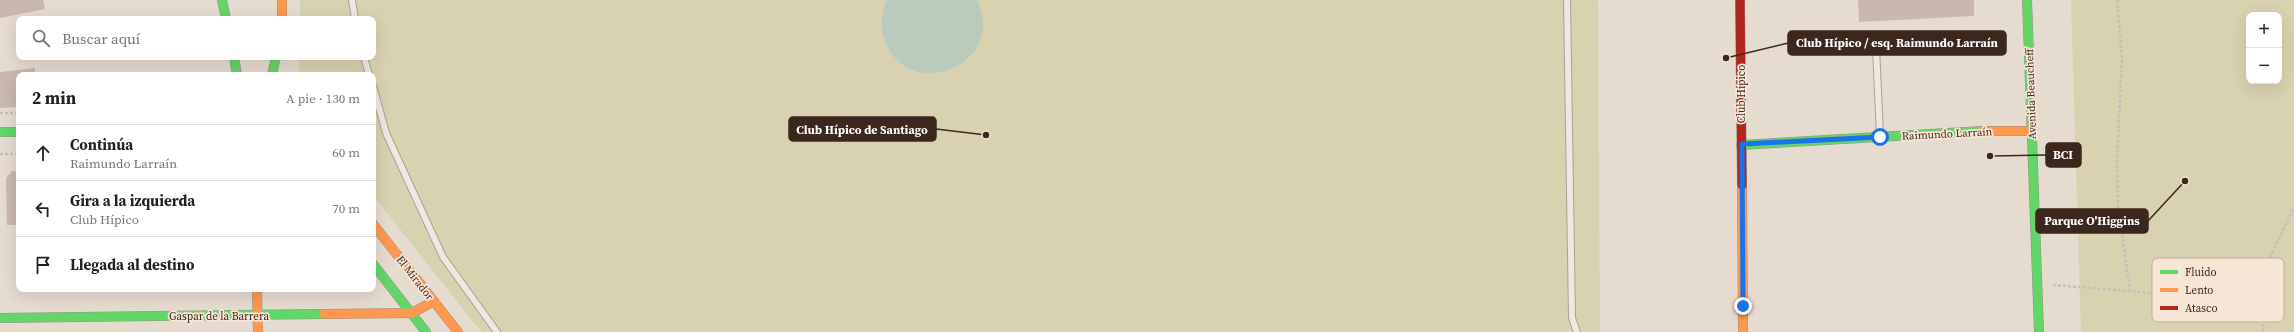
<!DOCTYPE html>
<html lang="es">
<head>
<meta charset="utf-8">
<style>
  body { margin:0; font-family:"Source Serif 4",serif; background:#f6f6f6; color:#222 }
  .controls { position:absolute; right:12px; top:12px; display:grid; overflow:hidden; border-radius:8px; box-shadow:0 4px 16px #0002 }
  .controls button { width:36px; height:36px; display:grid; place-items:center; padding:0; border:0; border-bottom:1px solid #e0e0e0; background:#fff; color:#222; font:20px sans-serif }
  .stop { position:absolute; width:12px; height:12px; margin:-9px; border:3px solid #1a73e8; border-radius:50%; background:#fff }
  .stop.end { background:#1a73e8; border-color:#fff; box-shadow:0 1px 4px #0008 }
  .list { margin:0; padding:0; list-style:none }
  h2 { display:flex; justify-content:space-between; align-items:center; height:52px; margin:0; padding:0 16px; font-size:17px }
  h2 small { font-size:13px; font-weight:400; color:#767676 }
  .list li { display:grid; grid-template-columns:26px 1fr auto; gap:12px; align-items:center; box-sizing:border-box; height:56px; padding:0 16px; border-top:1px solid #e0e0e0 }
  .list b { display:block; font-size:15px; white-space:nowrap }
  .list p { margin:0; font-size:13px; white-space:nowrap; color:#767676 }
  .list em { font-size:13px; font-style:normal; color:#767676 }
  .icon { flex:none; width:22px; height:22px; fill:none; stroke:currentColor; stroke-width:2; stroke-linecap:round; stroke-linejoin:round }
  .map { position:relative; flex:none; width:2294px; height:332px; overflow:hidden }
  .search { position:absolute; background:#fff; box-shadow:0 4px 16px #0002; left:16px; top:16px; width:360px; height:44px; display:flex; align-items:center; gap:10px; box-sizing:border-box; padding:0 14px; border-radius:8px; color:#767676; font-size:15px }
  .panel { position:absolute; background:#fff; box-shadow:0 4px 16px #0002; left:16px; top:72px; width:360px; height:220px; border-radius:8px }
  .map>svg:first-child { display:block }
  .green { fill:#d9d2b1; fill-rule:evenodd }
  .water { fill:#bacabd }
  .building { fill:#cab8af }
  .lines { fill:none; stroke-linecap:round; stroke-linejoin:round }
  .lane-casing { stroke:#aca097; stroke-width:8 }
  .fast-casing { stroke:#9b9088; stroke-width:10 }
  .slow-casing { stroke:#9b9088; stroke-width:10 }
  .jam-casing { stroke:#9b9088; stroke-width:10 }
  .path { stroke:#c7beb7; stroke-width:2.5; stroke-dasharray:3 2; stroke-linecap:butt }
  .lane { stroke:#eee8e1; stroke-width:6 }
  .fast { stroke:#63d668; stroke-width:9 }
  .slow { stroke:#ff974d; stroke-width:9 }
  .jam { stroke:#b3261e; stroke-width:9 }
  .route { stroke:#1a73e8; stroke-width:5 }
  .labels { text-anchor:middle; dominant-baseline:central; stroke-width:3.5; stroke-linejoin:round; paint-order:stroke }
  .street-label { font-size:11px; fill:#3c271f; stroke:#f7e6d5 }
  .key { fill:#f7e6d5; stroke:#bfad9e; stroke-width:1 }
  .key-label { font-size:11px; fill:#3c271f }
  .leader { fill:none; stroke:#3c271f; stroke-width:1.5 }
  .callout-dot { fill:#3c271f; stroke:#f7e6d5; stroke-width:1.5 }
  .callout { fill:#3c271f; stroke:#3c271f; stroke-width:1.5 }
  .callout-label { font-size:12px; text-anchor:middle; font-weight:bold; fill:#fff }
</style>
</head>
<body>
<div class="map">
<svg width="2294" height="332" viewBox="0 0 2294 332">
  <rect width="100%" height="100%" fill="#e6dbcf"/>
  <!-- green -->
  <g class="green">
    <polygon points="300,0 1598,0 1600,332 481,332 373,195 373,75 299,75 299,57 373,57 373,19 300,19"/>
    <path d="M2071,0H2294V332H2081ZM2249,15H2279V81H2249Z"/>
  </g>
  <!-- water -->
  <path class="water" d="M887,0H977C1008,63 911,106 885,41C880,28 881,13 887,0Z"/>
  <!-- building -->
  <g class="building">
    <polygon points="0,0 43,0 45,9 0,18"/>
    <polygon points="1858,0 1974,0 1974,16 1859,22"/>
    <polygon points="35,68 35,75 19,75 19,107 0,108 0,72"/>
    <polygon points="12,171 19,171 19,225 7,225 6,178"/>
  </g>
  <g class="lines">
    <!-- lane casing -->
    <g class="lane-casing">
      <g id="lane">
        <polyline points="352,0 355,19"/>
        <polyline points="1567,0 1572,318 1577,332"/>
        <polyline points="1876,48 1880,135"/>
        <polyline points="364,57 369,75"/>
        <polyline points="373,86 386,133 443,257 497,332"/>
      </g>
    </g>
    <!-- fast casing -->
    <g class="fast-casing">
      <g id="fast">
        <polyline points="222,0 226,19"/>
        <polyline points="2027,0 2039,332"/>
        <polyline points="234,57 237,75"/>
        <polyline points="272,75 276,57"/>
        <polyline points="0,132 19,132"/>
        <polyline points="1741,145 1982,131"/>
        <polyline points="373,264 426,332"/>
        <polyline points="0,318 324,314"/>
      </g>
    </g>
    <!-- slow casing -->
    <g class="slow-casing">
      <g id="slow">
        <polyline points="282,0 282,19"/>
        <polyline points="1982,131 2032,131"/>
        <polyline points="1742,185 1743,332"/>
        <polyline points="373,224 458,332"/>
        <polyline points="257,289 258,332"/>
        <polyline points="324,314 412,313 434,301"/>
      </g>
    </g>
    <!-- jam casing -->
    <g class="jam-casing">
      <polyline id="jam" points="1740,0 1742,185"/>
    </g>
    <!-- path -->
    <g class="path">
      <polyline points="2117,0 2122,58 2117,160 2118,205 2130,291"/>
      <polyline points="0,113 19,113"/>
      <polyline points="0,154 19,154"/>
      <polyline points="2053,285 2130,291 2264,305"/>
      <polyline points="2263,332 2265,291 2271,256 2294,207"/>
    </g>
    <!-- lane -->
    <use href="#lane" class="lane"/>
    <!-- fast -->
    <use href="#fast" class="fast"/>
    <!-- slow -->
    <use href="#slow" class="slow"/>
    <!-- jam -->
    <use href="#jam" class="jam"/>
  </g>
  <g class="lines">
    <!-- route -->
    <polyline class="route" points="1743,306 1742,144 1880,137"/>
  </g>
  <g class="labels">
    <!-- street labels -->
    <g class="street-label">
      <text transform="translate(1741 94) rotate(-90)">Club Hípico</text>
      <text transform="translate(2031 94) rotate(-92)">Avenida Beaucheff</text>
      <text transform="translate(1947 134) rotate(-3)">Raimundo Larraín</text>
      <text transform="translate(415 278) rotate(52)">El Mirador</text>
      <text x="219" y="316">Gaspar de la Barrera</text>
    </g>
  </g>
  <!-- legend -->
  <rect x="2152" y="258" width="132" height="64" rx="6" class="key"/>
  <rect x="2160" y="270" width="18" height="4" fill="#63d668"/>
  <rect x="2160" y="288" width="18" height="4" fill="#ff974d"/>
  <rect x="2160" y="306" width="18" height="4" fill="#b3261e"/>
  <g class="key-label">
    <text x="2185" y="276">Fluido</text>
    <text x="2185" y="294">Lento</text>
    <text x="2185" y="312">Atasco</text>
  </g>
  <!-- callouts -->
  <path class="leader" d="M1726 58L1788 43M986 135L936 129M1990 156L2046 155M2185 181L2148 221"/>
  <g class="callout-dot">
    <circle cx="1726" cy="58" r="4"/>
    <circle cx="986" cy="135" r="4"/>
    <circle cx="1990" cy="156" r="4"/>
    <circle cx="2185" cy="181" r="4"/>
  </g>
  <g class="callout">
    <rect x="1788" y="31" width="218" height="24" rx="4"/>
    <rect x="789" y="117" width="147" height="24" rx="4"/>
    <rect x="2046" y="143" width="35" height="24" rx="4"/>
    <rect x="2036" y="209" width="112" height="24" rx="4"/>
  </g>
  <g class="callout-label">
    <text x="1897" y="47">Club Hípico / esq. Raimundo Larraín</text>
    <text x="862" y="134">Club Hípico de Santiago</text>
    <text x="2063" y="159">BCI</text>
    <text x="2092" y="225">Parque O'Higgins</text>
  </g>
</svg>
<div class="controls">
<button>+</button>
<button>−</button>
</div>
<div class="stop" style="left:1880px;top:137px"></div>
<div class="stop end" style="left:1743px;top:306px"></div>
<div class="search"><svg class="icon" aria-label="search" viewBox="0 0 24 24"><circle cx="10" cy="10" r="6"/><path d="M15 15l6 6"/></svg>Buscar aquí</div>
<section class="panel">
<h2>2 min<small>A pie · 130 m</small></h2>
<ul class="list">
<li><svg class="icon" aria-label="ahead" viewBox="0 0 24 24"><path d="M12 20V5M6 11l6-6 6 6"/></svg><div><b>Continúa</b><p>Raimundo Larraín</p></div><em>60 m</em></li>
<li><svg class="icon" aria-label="left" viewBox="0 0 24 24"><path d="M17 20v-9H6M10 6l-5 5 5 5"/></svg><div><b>Gira a la izquierda</b><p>Club Hípico</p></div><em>70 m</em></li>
<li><svg class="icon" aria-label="arrive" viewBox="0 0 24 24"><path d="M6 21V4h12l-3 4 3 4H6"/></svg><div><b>Llegada al destino</b></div></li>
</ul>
</section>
</div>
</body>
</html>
